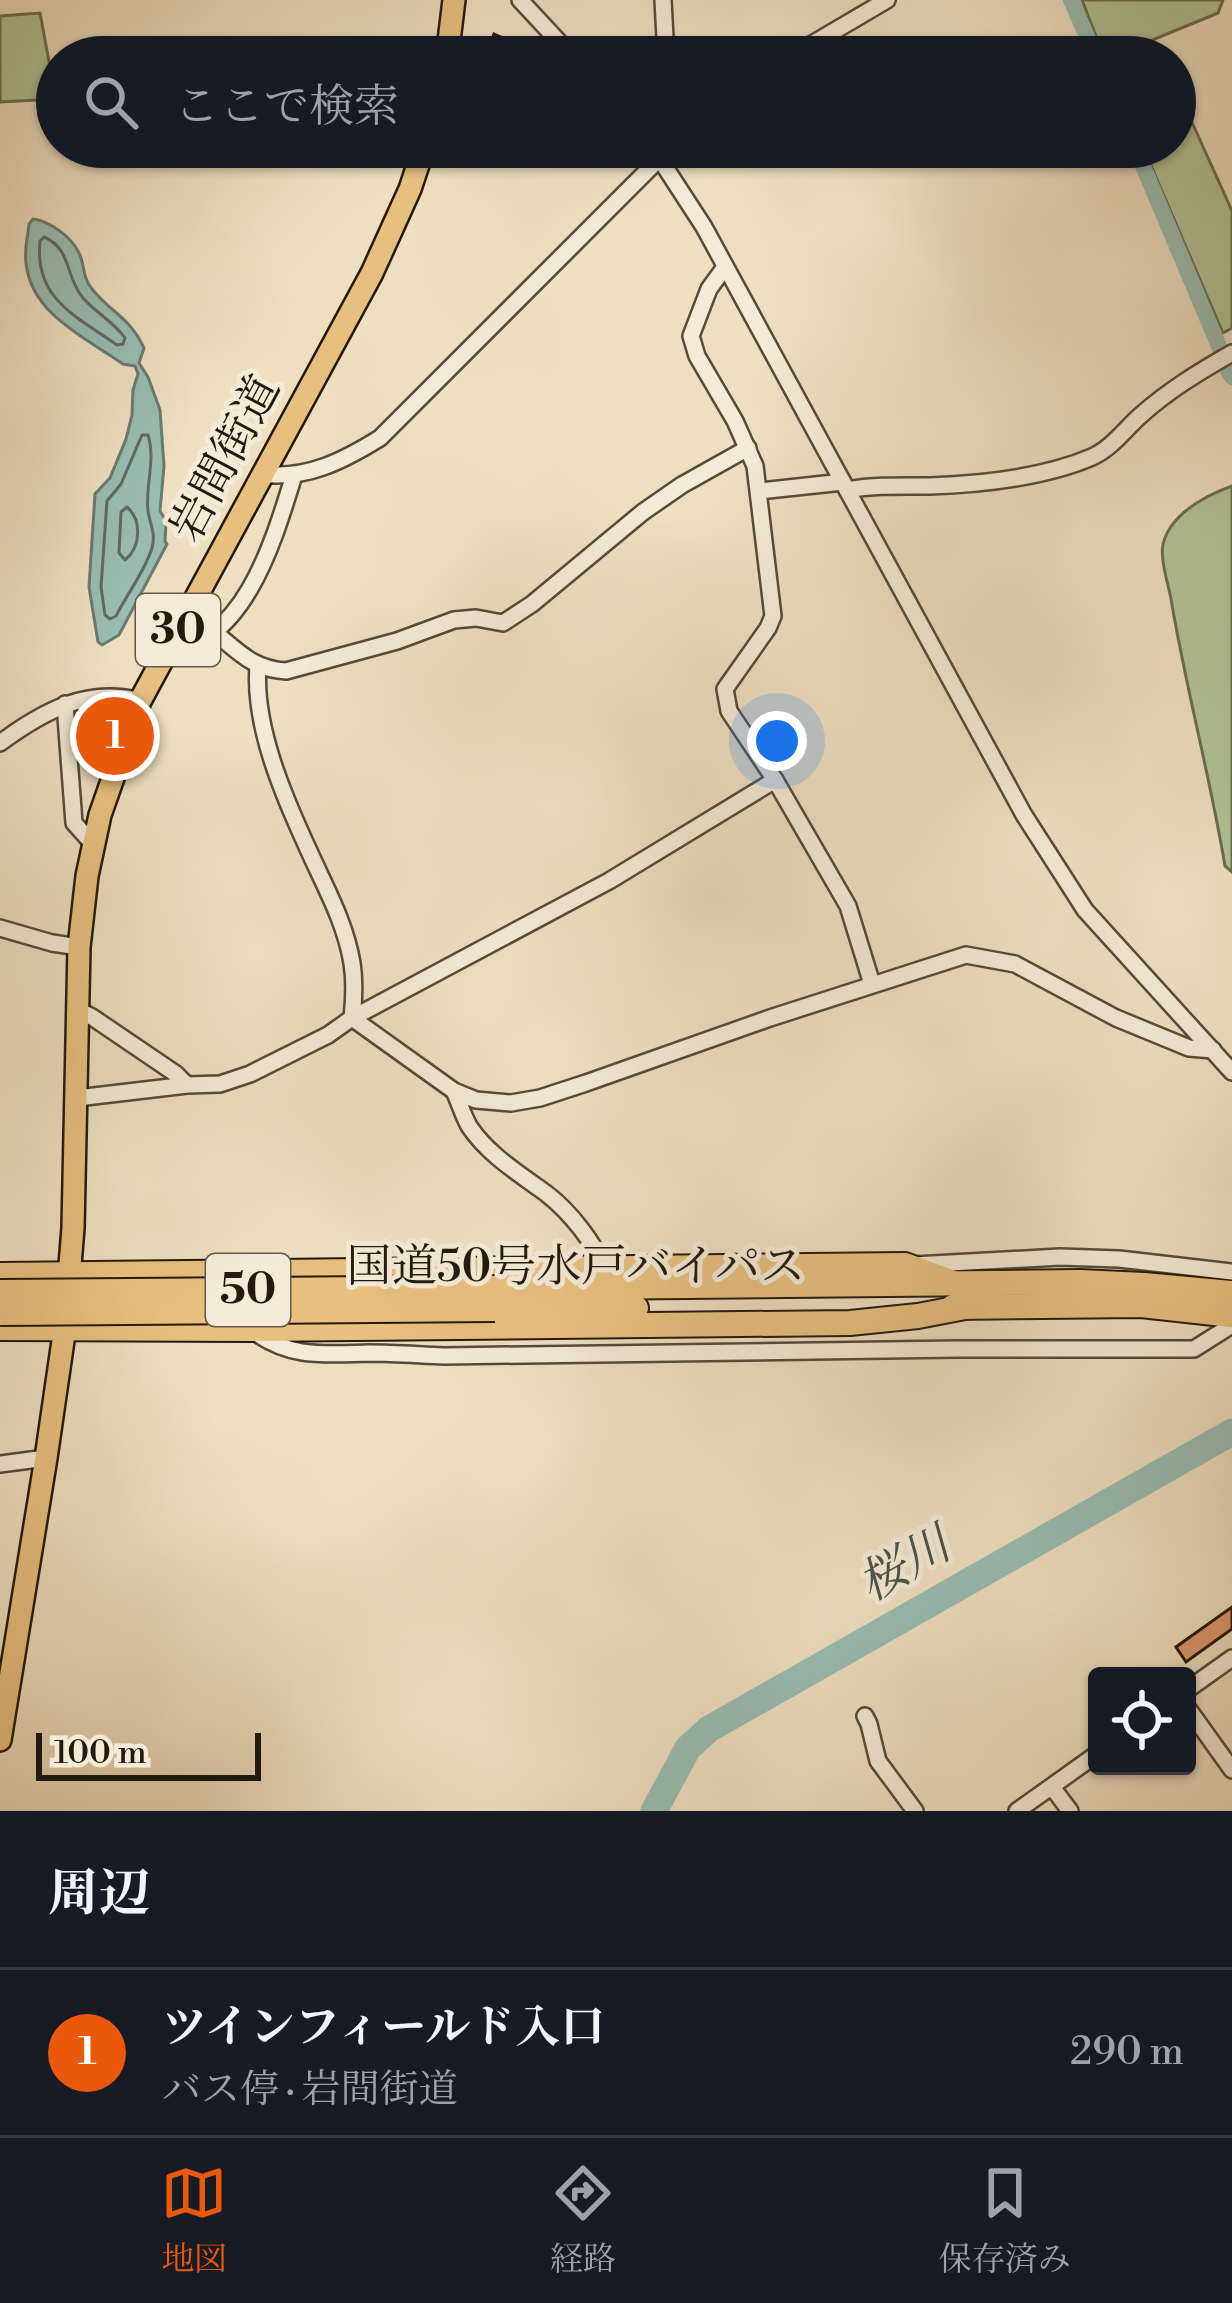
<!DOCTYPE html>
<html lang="ja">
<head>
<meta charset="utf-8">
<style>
  body { margin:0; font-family:"Libre Bodoni","Noto Serif JP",serif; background:#242831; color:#f1f3f6 }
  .controls { position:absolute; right:36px; bottom:36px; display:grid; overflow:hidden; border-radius:12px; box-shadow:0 3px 9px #0004 }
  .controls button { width:108px; height:108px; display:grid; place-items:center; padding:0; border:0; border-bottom:3px solid #363941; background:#171b24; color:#f1f3f6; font:60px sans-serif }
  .scale { position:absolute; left:36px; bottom:30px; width:225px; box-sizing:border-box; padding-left:12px; border:6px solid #23190c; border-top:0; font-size:33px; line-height:42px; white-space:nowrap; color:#23190c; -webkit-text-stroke:9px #f4ead7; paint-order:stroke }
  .you { position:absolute; left:777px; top:741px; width:42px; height:42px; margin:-30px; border:9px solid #fff; border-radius:50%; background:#1a73e8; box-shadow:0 0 0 18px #1a73e833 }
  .badge { display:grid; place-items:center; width:78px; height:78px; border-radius:50%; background:#ea580c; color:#fff; font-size:39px; font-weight:700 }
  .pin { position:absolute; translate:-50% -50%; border:6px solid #fff; box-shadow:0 3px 12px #0006 }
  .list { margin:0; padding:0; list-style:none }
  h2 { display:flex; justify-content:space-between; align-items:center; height:156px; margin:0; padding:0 48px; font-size:51px }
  h2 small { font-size:39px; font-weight:400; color:#9ea1a6 }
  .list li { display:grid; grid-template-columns:78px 1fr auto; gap:36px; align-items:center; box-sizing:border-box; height:168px; padding:0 48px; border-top:3px solid #363941 }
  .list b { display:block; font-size:45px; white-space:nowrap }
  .list p { margin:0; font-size:39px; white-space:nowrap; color:#9ea1a6 }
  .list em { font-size:39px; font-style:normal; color:#9ea1a6 }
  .icon { flex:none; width:66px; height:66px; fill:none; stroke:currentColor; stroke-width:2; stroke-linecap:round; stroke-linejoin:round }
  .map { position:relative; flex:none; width:1232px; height:1811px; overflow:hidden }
  .search { position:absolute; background:#171b24; box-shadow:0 3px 9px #0004; left:36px; right:36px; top:36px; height:132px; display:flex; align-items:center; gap:30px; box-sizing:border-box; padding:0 42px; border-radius:66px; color:#9ea1a6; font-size:45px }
  .sheet { height:324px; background:#171b24 }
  nav { display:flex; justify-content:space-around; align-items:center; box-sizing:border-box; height:168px; border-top:3px solid #363941; background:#171b24; font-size:33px; color:#9ea1a6 }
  nav a { display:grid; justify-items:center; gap:6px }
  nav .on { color:#ea580c }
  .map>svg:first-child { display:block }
  .green { fill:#b2c398; stroke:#6a6e52; stroke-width:3 }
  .water { fill:#99bdb2; stroke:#6a7b70; stroke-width:3 }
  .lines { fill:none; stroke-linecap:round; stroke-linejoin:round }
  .shore { stroke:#5e6b5f; stroke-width:3 }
  .canal { stroke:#99bdb2; stroke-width:16 }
  .river { stroke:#99bdb2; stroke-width:27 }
  .building { fill:#da9a72; stroke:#23190c; stroke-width:3 }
  .minor-casing { stroke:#564a39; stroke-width:20 }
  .major-casing { stroke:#23190c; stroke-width:26 }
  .highway-casing { stroke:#23190c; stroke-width:28 }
  .minor { stroke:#f4ead7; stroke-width:15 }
  .major { stroke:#e7c080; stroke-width:21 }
  .highway { stroke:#e7c080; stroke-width:24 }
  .highway-bridge-casing { stroke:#23190c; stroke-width:28; stroke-linecap:butt }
  .highway-bridge { stroke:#e7c080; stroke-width:24 }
  .labels { text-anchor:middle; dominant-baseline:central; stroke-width:10; stroke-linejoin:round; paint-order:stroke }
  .shield { fill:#f4ead7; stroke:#625849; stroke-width:3 }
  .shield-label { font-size:42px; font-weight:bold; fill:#23190c }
  .street-label { font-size:45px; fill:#23190c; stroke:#f4ead7 }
  .water-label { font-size:48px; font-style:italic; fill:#4c5246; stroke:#f4ead7 }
</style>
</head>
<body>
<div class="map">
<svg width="1232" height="1811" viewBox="0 0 1232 1811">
  <rect width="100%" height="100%" fill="#eedfc1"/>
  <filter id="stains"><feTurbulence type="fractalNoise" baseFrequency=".00167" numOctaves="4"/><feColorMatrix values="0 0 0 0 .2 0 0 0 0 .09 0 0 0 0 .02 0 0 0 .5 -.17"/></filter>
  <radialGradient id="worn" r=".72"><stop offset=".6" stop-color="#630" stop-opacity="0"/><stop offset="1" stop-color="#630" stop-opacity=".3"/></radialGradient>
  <!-- green -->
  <g class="green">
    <polygon points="1082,0 1223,0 1218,13 1128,50 1130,57 1104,57"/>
    <polygon points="40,13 56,99 0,102 0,16"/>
    <polygon points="1186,109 1232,211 1232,328 1223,333 1143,147 1175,147 1175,113"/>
    <path d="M1232,486V872L1225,866C1210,776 1186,689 1171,599C1168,583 1160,560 1163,544C1171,513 1205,496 1232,486Z"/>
  </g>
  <!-- water -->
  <path class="water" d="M33,219C49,221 71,236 79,253C85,265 82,277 92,289C112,314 129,316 144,348L139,363L148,377L160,410L164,466L160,511L166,521L165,541L167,544L119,635L102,645L98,642L89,587L95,494L110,478L126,439L132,415L133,390L138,374L135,366L123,364C86,338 31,314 26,263C24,250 28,236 29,224Z"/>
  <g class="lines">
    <!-- shore -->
    <g class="shore">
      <path d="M44,237C72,249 65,277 83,298C96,313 114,322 125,338L123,344L117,345C76,316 34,299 40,241Z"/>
      <path d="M142,435H148C156,461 145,485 148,511C150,524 156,534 152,548C145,571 127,594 116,616L110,619L105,615L101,587L107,501L121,484Z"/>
      <path d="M127,507C142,520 141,547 125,560L119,553L121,512Z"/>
    </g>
    <!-- canal -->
    <g class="canal">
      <polyline points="1071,0 1096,57"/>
      <polyline points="1135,147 1221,351"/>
      <polyline points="1228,370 1232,377"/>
    </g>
    <!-- river -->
    <polyline class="river" points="654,1811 688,1748 709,1729 1232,1432"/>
  </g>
  <!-- building -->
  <g class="building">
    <polygon points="494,34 512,42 506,57 475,57 481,43 489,46"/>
    <polygon points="92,715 109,722 95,759 81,754 84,748 80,747"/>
    <polygon points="1232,1607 1232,1629 1186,1662 1176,1647"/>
  </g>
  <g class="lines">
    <!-- minor casing -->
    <g class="minor-casing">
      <g id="minor">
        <polyline points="520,0 573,57"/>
        <polyline points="663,0 666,57"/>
        <polyline points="790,57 887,0"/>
        <polyline points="652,147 704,227 1024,815 1085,910 1232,1072"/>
        <polyline points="725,267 709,289 691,336 697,356 735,421 755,466 773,616 768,628 725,689 729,711 775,780 848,906 872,984"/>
        <path d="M261,474C306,480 343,461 380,438L671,147"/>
        <path d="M847,490C875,485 902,486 930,486C983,484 1043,478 1092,457C1112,448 1125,429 1141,415C1169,390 1199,372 1232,353"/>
        <polyline points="760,491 843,482"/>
        <path d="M213,631C238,651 252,669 286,671L397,641L454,620L476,618L503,623L532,604L643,512L682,485L748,448"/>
        <path d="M167,650C245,646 275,536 294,475"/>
        <path d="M258,666C253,726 284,797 309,851C326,889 345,922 352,963C355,982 354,1000 352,1018"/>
        <polyline points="65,704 74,823 93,844"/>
        <path d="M0,743C42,712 86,687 140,701"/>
        <polyline points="0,928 52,943 79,947"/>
        <polyline points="78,1010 92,1017 176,1074 187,1085"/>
        <polyline points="352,1018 454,1091 476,1100 511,1103 540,1098 586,1083 770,1018 966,955 1015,964 1116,1018 1189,1048 1213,1050"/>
        <path d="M454,1091C459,1102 463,1115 469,1126C488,1155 520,1174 547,1194C570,1212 595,1243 604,1269"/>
        <polyline points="77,1098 187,1085 220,1084 250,1074 328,1035 352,1018 609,881 775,780"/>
        <polyline points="914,1265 1060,1257 1119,1259 1232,1272"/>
        <path d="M252,1330C290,1359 324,1354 369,1353C394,1353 419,1355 444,1356L957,1349H1194L1232,1325"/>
        <polyline points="0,1464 46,1458"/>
        <polyline points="1187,1690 1232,1658"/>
        <polyline points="1187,1707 1232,1770"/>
        <polyline points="865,1716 869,1724 878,1761 915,1811"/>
        <polyline points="1052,1787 1070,1811"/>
        <polyline points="1017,1811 1097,1754"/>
      </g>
    </g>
    <!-- major casing -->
    <g class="major-casing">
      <g id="major">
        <polyline points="447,57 454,0"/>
        <polyline points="0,1740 46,1458 65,1327 73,1228 79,947 87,876 100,815 140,701 372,273 410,189 424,147"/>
      </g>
    </g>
    <!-- highway casing -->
    <g class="highway-casing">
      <g id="highway">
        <polyline points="0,1275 905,1265 956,1284"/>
        <polyline points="495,1288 1080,1282 1144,1285 1232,1293"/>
        <polyline points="953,1307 1141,1305 1232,1315"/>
        <polyline points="495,1309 636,1308"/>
        <polyline points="0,1328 251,1329 850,1323 918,1316 965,1307"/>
      </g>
    </g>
    <!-- minor -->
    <use href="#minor" class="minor"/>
    <!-- major -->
    <use href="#major" class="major"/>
    <!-- highway -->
    <use href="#highway" class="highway"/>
    <!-- highway-bridge casing -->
    <g class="highway-bridge-casing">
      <g id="highway-bridge">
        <polyline points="0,1292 495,1288"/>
        <polyline points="0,1313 495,1309"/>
      </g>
    </g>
    <!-- highway-bridge -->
    <use href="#highway-bridge" class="highway-bridge"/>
  </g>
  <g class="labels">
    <!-- shield labels -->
    <g class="shield">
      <rect x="136" y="594" width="84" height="72" rx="9"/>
      <rect x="206" y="1254" width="84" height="72" rx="9"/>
    </g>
    <g class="shield-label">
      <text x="178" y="630">30</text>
      <text x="248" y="1290">50</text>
    </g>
    <!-- street labels -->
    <g class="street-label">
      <text transform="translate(226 459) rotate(-62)">岩間街道</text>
      <text x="576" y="1267">国道50号水戸バイパス</text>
    </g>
    <!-- water labels -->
    <g class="water-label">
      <text transform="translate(905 1566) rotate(-30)">桜川</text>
    </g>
  </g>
  <rect width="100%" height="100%" filter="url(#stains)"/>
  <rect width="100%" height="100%" fill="url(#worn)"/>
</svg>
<div class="controls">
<button><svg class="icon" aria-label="locate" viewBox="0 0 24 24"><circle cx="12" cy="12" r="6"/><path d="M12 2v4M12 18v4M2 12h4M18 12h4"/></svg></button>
</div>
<div class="scale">100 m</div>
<div class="you"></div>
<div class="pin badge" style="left:115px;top:736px">1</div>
<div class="search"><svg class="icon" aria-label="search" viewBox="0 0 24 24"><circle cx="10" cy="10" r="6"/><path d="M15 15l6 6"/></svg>ここで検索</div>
</div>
<section class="sheet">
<h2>周辺<small></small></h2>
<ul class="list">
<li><span class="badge">1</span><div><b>ツインフィールド入口</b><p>バス停 · 岩間街道</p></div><em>290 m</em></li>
</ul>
</section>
<nav>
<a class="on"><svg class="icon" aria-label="map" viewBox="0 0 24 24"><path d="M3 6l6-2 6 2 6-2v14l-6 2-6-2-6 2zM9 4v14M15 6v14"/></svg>地図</a>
<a><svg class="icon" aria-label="directions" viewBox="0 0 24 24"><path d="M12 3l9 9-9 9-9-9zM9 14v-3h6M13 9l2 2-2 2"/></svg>経路</a>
<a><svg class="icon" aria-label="saved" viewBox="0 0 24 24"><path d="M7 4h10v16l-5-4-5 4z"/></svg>保存済み</a>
</nav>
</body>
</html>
